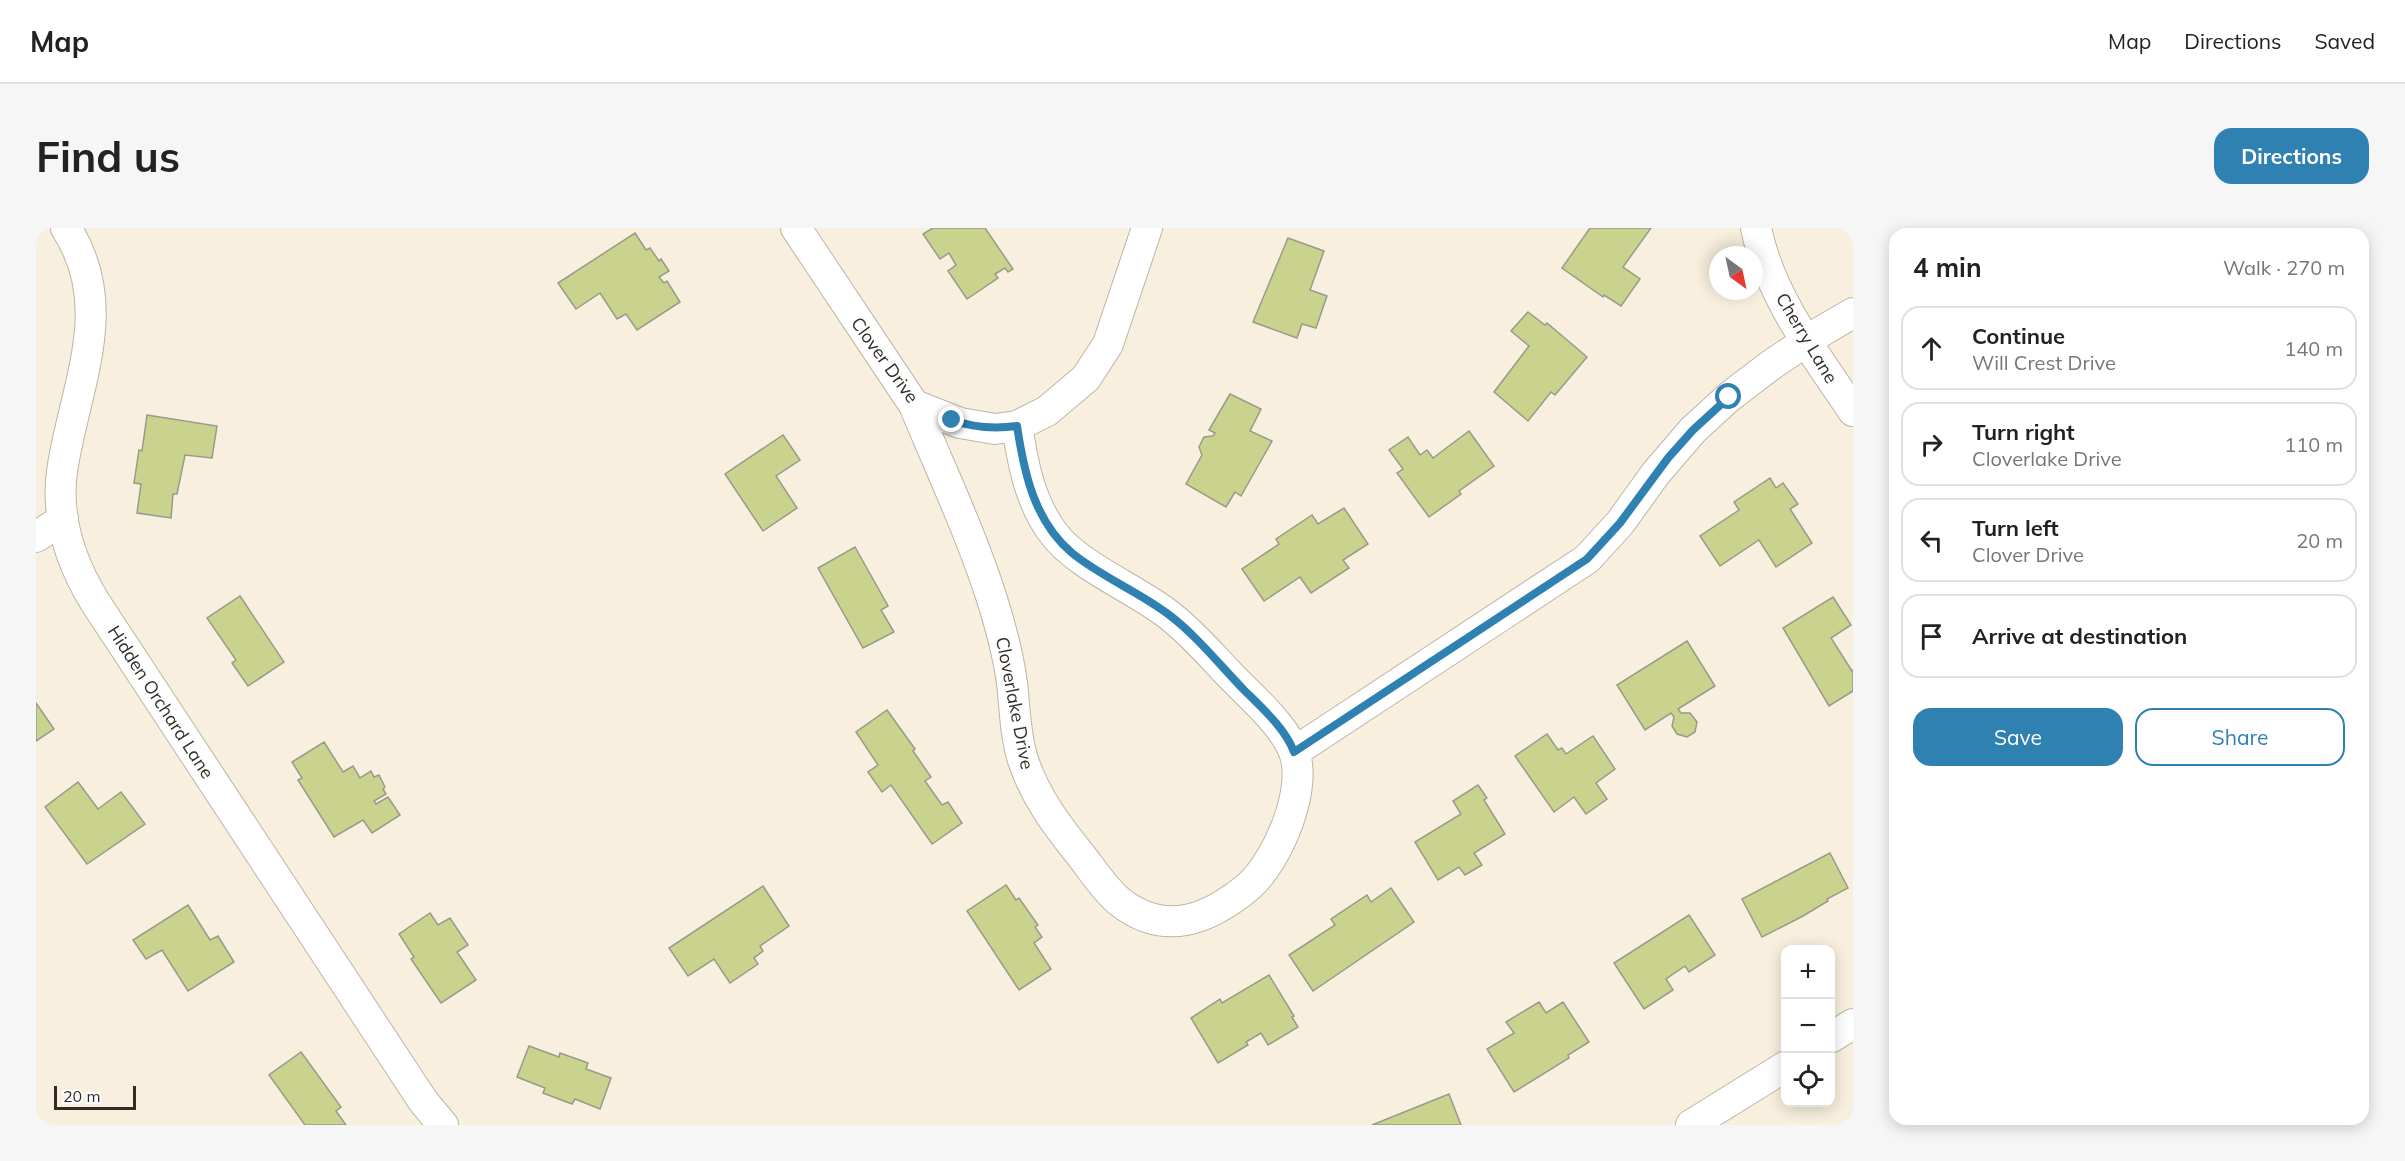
<!DOCTYPE html>
<html lang="en">
<head>
<meta charset="utf-8">
<style>
  body { margin:0; font-family:Mulish,sans-serif; background:#f6f6f6; color:#222 }
  .controls { position:absolute; right:18px; bottom:18px; display:grid; overflow:hidden; border-radius:12px; box-shadow:0 3px 15px #0003 }
  .controls button { width:54px; height:54px; display:grid; place-items:center; padding:0; border:0; border-bottom:2px solid #e0e0e0; background:#fff; color:#222; font:30px sans-serif }
  .compass { position:absolute; left:1673px; top:18px; width:54px; height:54px; border-radius:50%; background:#fff; box-shadow:0 3px 15px #0003; rotate:147deg }
  .scale { position:absolute; left:18px; bottom:15px; width:82px; box-sizing:border-box; padding-left:6px; border:3px solid #302c26; border-top:0; font-size:16px; line-height:21px; white-space:nowrap; color:#302c26; -webkit-text-stroke:4px #fdfdfd; paint-order:stroke }
  .stop { position:absolute; width:18px; height:18px; margin:-14px; border:4px solid #2f81b2; border-radius:50%; background:#fff }
  .stop.end { background:#2f81b2; border-color:#fff; box-shadow:0 2px 6px #0008 }
  .list { margin:0; padding:0; list-style:none }
  h2 { display:flex; justify-content:space-between; align-items:center; height:78px; margin:0; padding:0 24px; font-size:26px }
  h2 small { font-size:20px; font-weight:400; color:#767676 }
  .list li { display:grid; grid-template-columns:39px 1fr auto; gap:18px; align-items:center; box-sizing:border-box; height:84px; margin:0 12px 12px; padding:0 12px; border:2px solid #e0e0e0; border-radius:18px }
  .list b { display:block; font-size:22px; white-space:nowrap }
  .list p { margin:0; font-size:20px; white-space:nowrap; color:#767676 }
  .list em { font-size:20px; font-style:normal; color:#767676 }
  .actions { display:flex; gap:12px; padding:18px 24px }
  .actions a { flex:1; padding:14px 0; border:2px solid #2f81b2; border-radius:18px; text-align:center; font-size:21px; color:#2f81b2 }
  .actions .main { background:#2f81b2; color:#fff }
  .icon { flex:none; width:33px; height:33px; fill:none; stroke:currentColor; stroke-width:2; stroke-linecap:round; stroke-linejoin:round }
  .map { position:relative; flex:none; width:1817px; height:897px; overflow:hidden; border-radius:18px }
  header { display:flex; align-items:center; gap:36px; box-sizing:border-box; height:84px; padding:0 30px; background:#fff; border-bottom:2px solid #e0e0e0 }
  header strong { font-size:28px }
  nav { display:flex; gap:33px; margin-inline-start:auto; font-size:21px }
  .intro { display:flex; align-items:center; justify-content:space-between; box-sizing:border-box; height:144px; padding:0 36px }
  h1 { margin:0; font-size:42px }
  .button { padding:15px 27px; border-radius:18px; background:#2f81b2; color:#fff; font-size:21px; font-weight:700 }
  main { display:flex; gap:36px; padding:0 36px }
  aside { flex:1; background:#fff; border-radius:18px; box-shadow:0 3px 15px #0003 }
  .map>svg:first-child { display:block }
  .building { fill:#c9d38d; stroke:#989b8a; stroke-width:1.5 }
  .lines { fill:none; stroke-linecap:round; stroke-linejoin:round }
  .street-casing { stroke:#beb5a5; stroke-width:32 }
  .street { stroke:#fff; stroke-width:30 }
  .route { stroke:#2f81b2; stroke-width:8 }
  .labels { text-anchor:middle; dominant-baseline:central; stroke-width:6; stroke-linejoin:round; paint-order:stroke }
  .street-label { font-size:18px; fill:#302c26; stroke:#fdfdfd }
</style>
</head>
<body>
<header>
<strong>Map</strong>
<nav><a>Map</a><a>Directions</a><a>Saved</a></nav>
</header>
<div class="intro"><h1>Find us</h1><a class="button">Directions</a></div>
<main>
<div class="map">
<svg width="1817" height="897" viewBox="0 0 1817 897">
  <rect width="100%" height="100%" fill="#f8efde"/>
  <!-- building -->
  <g class="building">
    <polygon points="897,0 949,0 977,41 972,44 969,40 959,46 962,50 931,71 912,43 920,37 913,25 904,31 887,6"/>
    <polygon points="1554,0 1615,0 1587,39 1604,51 1585,78 1568,67 1567,69 1526,40"/>
    <polygon points="599,5 610,22 614,20 623,33 625,31 633,43 623,49 628,55 631,53 644,74 601,102 590,86 581,91 564,65 540,81 522,55"/>
    <polygon points="1252,10 1288,23 1274,62 1291,68 1280,100 1266,96 1261,110 1217,94"/>
    <polygon points="1492,84 1509,97 1511,95 1551,129 1519,167 1515,164 1492,193 1458,164 1493,118 1475,103"/>
    <polygon points="1194,166 1225,181 1214,203 1236,213 1205,268 1199,264 1190,279 1150,256 1166,227 1163,219 1168,209 1177,208 1179,205 1173,202"/>
    <polygon points="111,187 181,198 176,230 149,227 141,266 137,266 135,290 101,285 105,256 98,255 103,222 106,223"/>
    <polygon points="1433,203 1458,238 1423,263 1425,266 1393,289 1361,245 1367,241 1353,222 1372,209 1384,227 1391,222 1397,230"/>
    <polygon points="747,207 764,232 740,248 761,280 727,303 689,246"/>
    <polygon points="1734,250 1740,260 1747,255 1762,276 1754,281 1776,315 1740,339 1723,312 1684,338 1664,308 1703,282 1698,274"/>
    <polygon points="1308,280 1332,316 1307,332 1313,340 1275,365 1264,349 1228,373 1206,341 1243,316 1240,311 1276,287 1282,296"/>
    <polygon points="819,319 852,378 845,382 858,404 827,420 782,340"/>
    <polygon points="204,368 248,434 212,458 196,435 200,432 171,390"/>
    <polygon points="1797,369 1815,397 1795,410 1816,443 1817,442 1817,463 1793,478 1747,400"/>
    <polygon points="1651,413 1679,458 1642,481 1645,485 1654,485 1661,494 1659,504 1651,509 1641,506 1636,498 1638,489 1635,485 1609,502 1581,457"/>
    <polygon points="0,475 18,501 0,513"/>
    <polygon points="851,482 879,521 877,523 895,549 889,553 906,577 912,574 926,595 896,616 855,557 846,564 832,544 842,537 820,504"/>
    <polygon points="1511,506 1522,522 1526,520 1530,526 1557,508 1579,541 1560,555 1571,571 1550,586 1538,569 1518,584 1479,528"/>
    <polygon points="288,514 307,544 317,538 324,550 335,543 338,549 343,547 349,559 347,561 350,566 338,573 340,576 352,569 364,587 336,605 327,592 298,609 262,552 266,550 256,534"/>
    <polygon points="42,554 62,581 85,564 109,596 51,636 9,579"/>
    <polygon points="1442,557 1451,570 1448,572 1469,606 1438,625 1446,637 1429,647 1423,639 1402,652 1379,614 1425,586 1417,573"/>
    <polygon points="1794,625 1812,660 1791,671 1792,673 1767,688 1726,709 1706,671"/>
    <polygon points="970,657 980,672 983,670 1002,697 999,699 1006,709 998,715 1015,741 983,762 931,683"/>
    <polygon points="727,658 753,698 724,718 727,723 718,730 722,736 694,755 678,731 652,748 633,720"/>
    <polygon points="1355,660 1378,694 1277,763 1253,727 1299,697 1295,691 1331,667 1335,674"/>
    <polygon points="152,677 174,712 182,708 198,734 152,763 126,722 110,731 97,712"/>
    <polygon points="394,685 402,697 414,690 432,717 421,724 440,752 405,775 375,731 378,729 363,706"/>
    <polygon points="1653,687 1679,727 1653,744 1649,738 1630,751 1637,762 1608,781 1578,735"/>
    <polygon points="1233,747 1258,788 1256,789 1262,799 1232,817 1225,805 1210,814 1212,817 1182,835 1155,790 1184,771 1186,775"/>
    <polygon points="1503,774 1510,785 1527,774 1553,814 1532,827 1533,830 1478,864 1451,821 1478,805 1470,794"/>
    <polygon points="493,818 523,829 524,825 552,835 550,841 575,850 564,881 539,871 536,876 507,865 509,860 481,849"/>
    <polygon points="265,824 305,879 300,883 310,897 269,897 233,847"/>
    <polygon points="1413,866 1425,897 1336,897"/>
  </g>
  <g class="lines">
    <!-- street casing -->
    <g class="street-casing">
      <g id="street">
        <path d="M30,0C74,68 49,135 33,207C28,230 23,252 25,275C27,311 40,343 59,374L387,873L407,897"/>
        <polyline points="760,0 878,177 924,195 959,201 981,198 1011,183 1050,150 1072,116 1111,0"/>
        <path d="M1720,0C1734,69 1779,126 1817,183"/>
        <path d="M878,177C904,240 934,303 955,368C964,396 972,426 976,455C979,481 979,507 987,532C999,568 1019,595 1043,625C1056,641 1068,661 1084,674C1129,709 1172,692 1212,659C1242,633 1275,556 1256,519C1243,492 1213,467 1193,446C1174,426 1155,404 1133,387C1100,361 1042,338 1018,306C994,275 987,236 981,198"/>
        <polyline points="0,309 27,291"/>
        <polyline points="1258,524 1551,331 1584,295 1620,245 1657,202 1693,169 1735,137 1781,106 1817,85"/>
        <polyline points="1794,810 1817,796"/>
        <polyline points="1655,897 1750,838"/>
      </g>
    </g>
    <!-- street -->
    <use href="#street" class="street"/>
  </g>
  <g class="lines">
    <!-- route -->
    <path class="route" d="M916,192C938,200 958,201 981,198C988,244 998,293 1036,325C1064,348 1103,364 1132,386C1160,407 1183,436 1207,461C1225,479 1249,500 1258,524L1551,331L1584,295L1632,230L1657,202L1693,169"/>
  </g>
  <g class="labels">
    <!-- street labels -->
    <g class="street-label">
      <text transform="translate(1771 110) rotate(59)">Cherry Lane</text>
      <text transform="translate(849 132) rotate(54)">Clover Drive</text>
      <text transform="translate(125 474) rotate(57)">Hidden Orchard Lane</text>
      <text transform="translate(979 475) rotate(79)">Cloverlake Drive</text>
    </g>
  </g>
</svg>
<div class="controls">
<button>+</button>
<button>−</button>
<button><svg class="icon" aria-label="locate" viewBox="0 0 24 24"><circle cx="12" cy="12" r="6"/><path d="M12 2v4M12 18v4M2 12h4M18 12h4"/></svg></button>
</div>
<svg class="compass" viewBox="-18 -18 36 36"><path d="M0-13l5 13h-10z" fill="#e53935"/><path d="M0 13l5-13h-10z" fill="#767676"/></svg>
<div class="scale">20 m</div>
<div class="stop" style="left:1693px;top:169px"></div>
<div class="stop end" style="left:916px;top:192px"></div>
</div>
<aside>
<h2>4 min<small>Walk · 270 m</small></h2>
<ul class="list">
<li><svg class="icon" aria-label="ahead" viewBox="0 0 24 24"><path d="M12 20V5M6 11l6-6 6 6"/></svg><div><b>Continue</b><p>Will Crest Drive</p></div><em>140 m</em></li>
<li><svg class="icon" aria-label="right" viewBox="0 0 24 24"><path d="M7 20v-9h11M14 6l5 5-5 5"/></svg><div><b>Turn right</b><p>Cloverlake Drive</p></div><em>110 m</em></li>
<li><svg class="icon" aria-label="left" viewBox="0 0 24 24"><path d="M17 20v-9H6M10 6l-5 5 5 5"/></svg><div><b>Turn left</b><p>Clover Drive</p></div><em>20 m</em></li>
<li><svg class="icon" aria-label="arrive" viewBox="0 0 24 24"><path d="M6 21V4h12l-3 4 3 4H6"/></svg><div><b>Arrive at destination</b></div></li>
</ul>
<div class="actions"><a class="main">Save</a><a>Share</a></div>
</aside>
</main>
</body>
</html>
